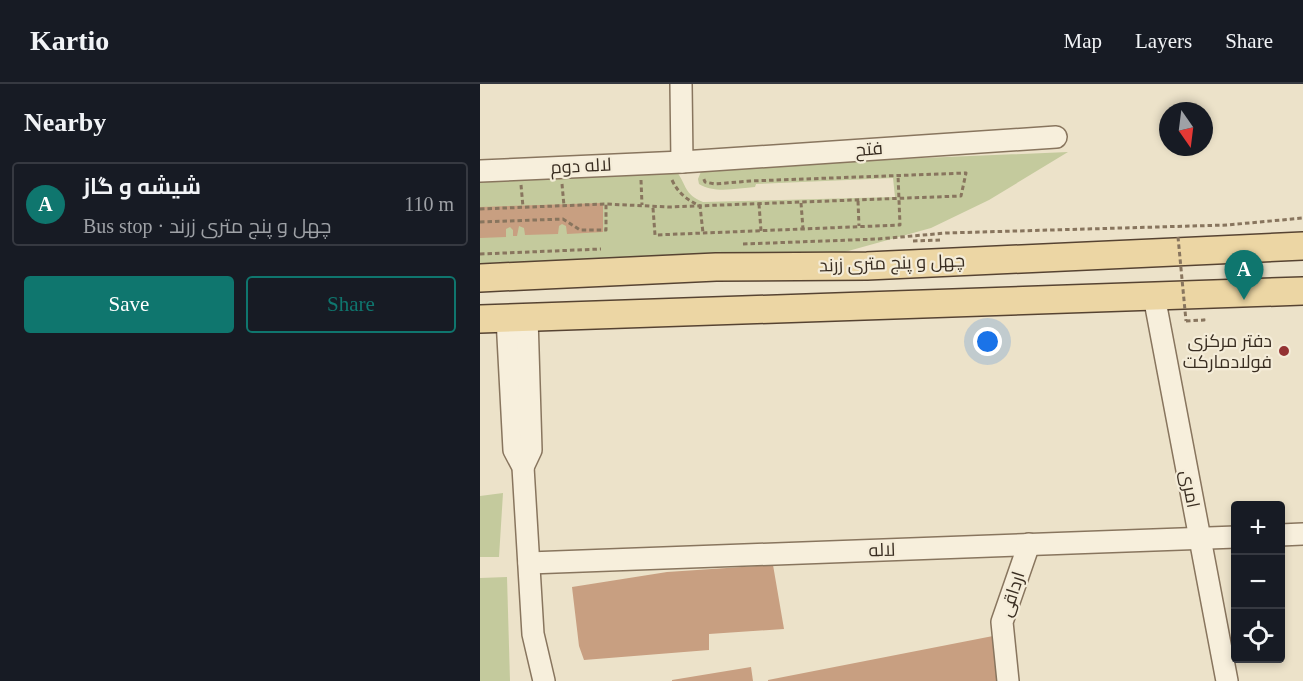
<!DOCTYPE html>
<html lang="en">
<head>
<meta charset="utf-8">
<style>
  body { margin:0; font-family:"Times New Roman",Cairo,serif; background:#20242c; color:#f1f3f6 }
  .controls { position:absolute; right:18px; bottom:18px; display:grid; overflow:hidden; border-radius:6px; box-shadow:0 3px 9px #0003 }
  .controls button { width:54px; height:54px; display:grid; place-items:center; padding:0; border:0; border-bottom:2px solid #363941; background:#171b24; color:#f1f3f6; font:30px sans-serif }
  .compass { position:absolute; left:679px; top:18px; width:54px; height:54px; border-radius:50%; background:#171b24; box-shadow:0 3px 9px #0003; rotate:166deg }
  .you { position:absolute; left:508px; top:258px; width:21px; height:21px; margin:-15px; border:4px solid #fff; border-radius:50%; background:#1a73e8; box-shadow:0 0 0 9px #1a73e833 }
  .badge { display:grid; place-items:center; width:39px; height:39px; border-radius:50%; background:#0f766e; color:#fff; font-size:20px; font-weight:700 }
  .pin { position:absolute; translate:-50% -50px; filter:drop-shadow(0 2px 3px #0008) }
  .pin::after { content:''; position:absolute; top:32px; width:21px; height:18px; background:inherit; clip-path:polygon(0 0,100% 0,50% 100%) }
  .list { margin:0; padding:0; list-style:none }
  h2 { display:flex; justify-content:space-between; align-items:center; height:78px; margin:0; padding:0 24px; font-size:26px }
  h2 small { font-size:20px; font-weight:400; color:#9ea1a6 }
  .list li { display:grid; grid-template-columns:39px 1fr auto; gap:18px; align-items:center; box-sizing:border-box; height:84px; margin:0 12px 12px; padding:0 12px; border:2px solid #363941; border-radius:6px }
  .list b { display:block; font-size:22px; white-space:nowrap }
  .list p { margin:0; font-size:20px; white-space:nowrap; color:#9ea1a6 }
  .list em { font-size:20px; font-style:normal; color:#9ea1a6 }
  .actions { display:flex; gap:12px; padding:18px 24px }
  .actions a { flex:1; padding:14px 0; border:2px solid #0f766e; border-radius:6px; text-align:center; font-size:21px; color:#0f766e }
  .actions .main { background:#0f766e; color:#fff }
  .icon { flex:none; width:33px; height:33px; fill:none; stroke:currentColor; stroke-width:2; stroke-linecap:round; stroke-linejoin:round }
  .map { position:relative; flex:none; width:823px; height:597px; overflow:hidden }
  header { display:flex; align-items:center; gap:36px; box-sizing:border-box; height:84px; padding:0 30px; background:#171b24; border-bottom:2px solid #363941 }
  header strong { font-size:28px }
  nav { display:flex; gap:33px; margin-inline-start:auto; font-size:21px }
  main { display:flex }
  aside { flex:1; background:#171b24 }
  .map>svg:first-child { display:block }
  .green { fill:#c4ca9d }
  .building { fill:#c89f81 }
  .lines { fill:none; stroke-linecap:round; stroke-linejoin:round }
  .minor-casing { stroke:#88755e; stroke-width:24 }
  .major-casing { stroke:#564332; stroke-width:30 }
  .path { stroke:#88755e; stroke-width:3; stroke-dasharray:4.5 3; stroke-linecap:butt }
  .minor { stroke:#f7efdc; stroke-width:21 }
  .major { stroke:#ecd6a4; stroke-width:27 }
  .path-bridge { stroke:#88755e; stroke-width:3; stroke-dasharray:4.5 3; stroke-linecap:butt }
  .poi-dot { fill:#933232; stroke:#f4ecd8; stroke-width:2 }
  .labels { text-anchor:middle; dominant-baseline:central; stroke-width:4.5; stroke-linejoin:round; paint-order:stroke }
  .street-label { font-size:18px; fill:#392d21; stroke:#f4ecd8 }
  .poi-label { font-size:18px; fill:#392d21; stroke:#f4ecd8; text-anchor:end }
</style>
</head>
<body>
<header>
<strong>Kartio</strong>
<nav><a>Map</a><a>Layers</a><a>Share</a></nav>
</header>
<main>
<aside>
<h2>Nearby<small></small></h2>
<ul class="list">
<li><span class="badge">A</span><div><b>شیشه و گاز</b><p>Bus stop · چهل و پنج متری زرند</p></div><em>110 m</em></li>
</ul>
<div class="actions"><a class="main">Save</a><a>Share</a></div>
</aside>
<div class="map">
<svg width="823" height="597" viewBox="0 0 823 597">
  <rect width="100%" height="100%" fill="#ece2c9"/>
  <!-- green -->
  <g class="green">
    <path d="M588,68L509,116L451,144L361,169L0,184V92L197,88C207,102 204,110 223,118L415,113L413,94L276,100L275,103C258,104 235,110 219,100L218,95L222,85L225,83Z"/>
    <polygon points="23,409 19,473 0,473 0,412"/>
    <polygon points="27,493 30,597 0,597 0,494"/>
  </g>
  <!-- building -->
  <g class="building">
    <polygon points="123,119 123,148 87,150 86,142 82,140 79,142 78,150 45,151 44,144 39,142 37,152 33,152 33,146 30,143 26,145 26,153 0,154 0,123"/>
    <polygon points="293,481 304,545 229,550 229,566 104,576 99,562 92,503 187,488"/>
    <polygon points="513,552 520,597 288,597 288,596"/>
    <polygon points="271,583 273,597 192,597 192,596"/>
  </g>
  <g class="lines">
    <!-- minor casing -->
    <g class="minor-casing">
      <g id="minor">
        <polyline points="201,0 202,78"/>
        <polyline points="0,87 202,78 576,53"/>
        <polyline points="674,212 747,597"/>
        <polyline points="27,234 34,366 43,383 53,550 64,597"/>
        <polyline points="43,383 51,366 47,233"/>
        <polyline points="800,451 823,450"/>
        <polyline points="49,479 756,453"/>
        <polyline points="528,597 522,538 549,460"/>
      </g>
    </g>
    <!-- major casing -->
    <g class="major-casing">
      <g id="major">
        <polyline points="0,194 236,183 387,182 823,162"/>
        <polyline points="0,235 823,207"/>
      </g>
    </g>
    <!-- path -->
    <g class="path">
      <polyline points="161,96 162,121"/>
      <path d="M192,96C198,109 207,116 220,122L223,149"/>
      <polyline points="82,100 84,122"/>
      <polyline points="41,101 43,123"/>
      <polyline points="378,117 379,142"/>
      <polyline points="321,119 323,145"/>
      <polyline points="279,120 281,147"/>
      <polyline points="173,124 175,151 420,141 418,91"/>
      <polyline points="0,125 126,120 189,123 481,112 486,89 270,97 235,100 225,98 223,93"/>
      <polyline points="0,138 83,135 100,146 126,146 126,120"/>
      <polyline points="433,157 463,156"/>
      <polyline points="263,160 398,155 466,149 747,141 823,134"/>
      <polyline points="0,170 121,165"/>
      <polyline points="706,237 724,236 723,232"/>
    </g>
    <!-- minor -->
    <use href="#minor" class="minor"/>
    <!-- major -->
    <use href="#major" class="major"/>
    <!-- path-bridge -->
    <polyline class="path-bridge" points="698,153 706,237"/>
  </g>
  <!-- markers -->
  <circle class="poi-dot" cx="804" cy="267" r="6"/>
  <g class="labels">
    <!-- street labels -->
    <g class="street-label">
      <text transform="translate(389 65) rotate(-4)">فتح</text>
      <text transform="translate(101 82) rotate(-3)">لاله دوم</text>
      <text transform="translate(412 179) rotate(-2)">چهل و پنج متری زرند</text>
      <text transform="translate(710 405) rotate(79)">امری</text>
      <text transform="translate(402 466) rotate(-2)">لاله</text>
      <text transform="translate(532 510) rotate(-72)">ارداقی</text>
    </g>
    <!-- poi labels -->
    <g class="poi-label">
      <text x="792" y="257">دفتر مرکزی<tspan x="792" dy="21">فولادمارکت</tspan></text>
    </g>
  </g>
</svg>
<div class="controls">
<button>+</button>
<button>−</button>
<button><svg class="icon" aria-label="locate" viewBox="0 0 24 24"><circle cx="12" cy="12" r="6"/><path d="M12 2v4M12 18v4M2 12h4M18 12h4"/></svg></button>
</div>
<svg class="compass" viewBox="-18 -18 36 36"><path d="M0-13l5 13h-10z" fill="#e53935"/><path d="M0 13l5-13h-10z" fill="#9ea1a6"/></svg>
<div class="you"></div>
<div class="pin badge" style="left:764px;top:216px">A</div>
</div>
</main>
</body>
</html>
